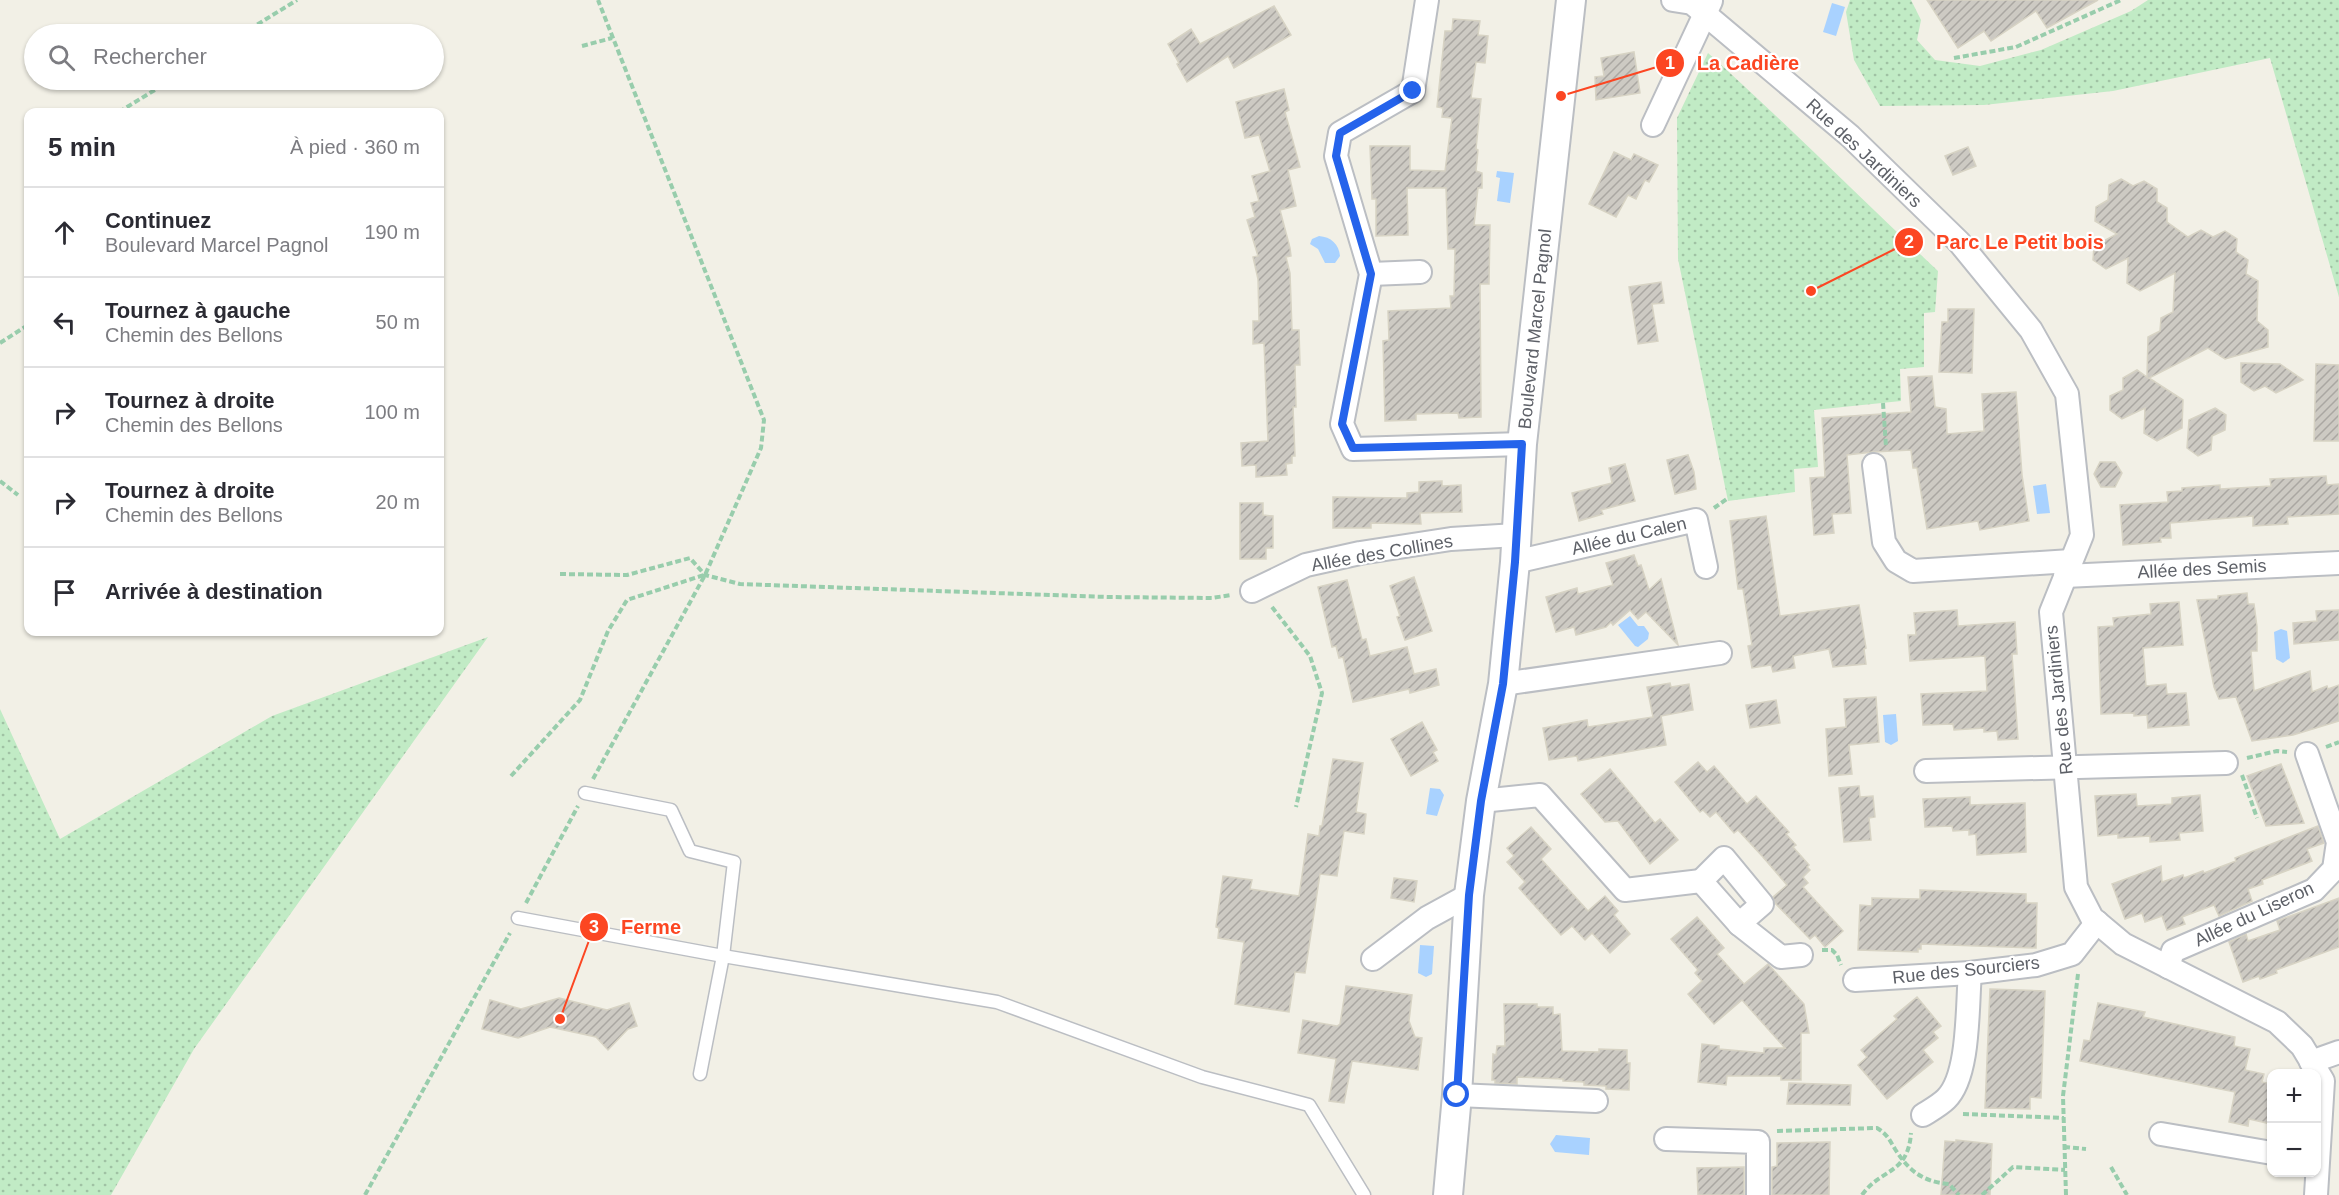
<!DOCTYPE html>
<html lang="fr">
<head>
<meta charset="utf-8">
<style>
  body { margin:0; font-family:Arial,sans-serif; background:#f7f7f7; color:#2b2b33 }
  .controls { position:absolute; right:18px; bottom:18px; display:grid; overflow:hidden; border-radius:12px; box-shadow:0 2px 4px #0004 }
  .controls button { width:54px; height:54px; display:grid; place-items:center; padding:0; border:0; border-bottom:2px solid #e1e1e2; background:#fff; color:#2b2b33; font:30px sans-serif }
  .stop { position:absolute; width:18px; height:18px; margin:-14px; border:4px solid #2563eb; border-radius:50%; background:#fff }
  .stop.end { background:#2563eb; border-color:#fff; box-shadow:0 2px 6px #0008 }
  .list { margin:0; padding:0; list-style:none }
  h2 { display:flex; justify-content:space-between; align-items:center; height:78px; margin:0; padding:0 24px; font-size:26px }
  h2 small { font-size:20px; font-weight:400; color:#7c7c81 }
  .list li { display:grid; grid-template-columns:39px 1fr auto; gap:18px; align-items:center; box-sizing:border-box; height:90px; padding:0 24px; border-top:2px solid #e1e1e2 }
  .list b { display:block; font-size:22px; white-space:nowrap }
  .list p { margin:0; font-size:20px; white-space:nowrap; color:#7c7c81 }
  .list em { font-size:20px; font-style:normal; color:#7c7c81 }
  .icon { flex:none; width:33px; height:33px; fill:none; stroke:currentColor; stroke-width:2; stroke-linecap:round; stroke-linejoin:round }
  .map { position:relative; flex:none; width:2339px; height:1195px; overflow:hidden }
  .search { position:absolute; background:#fff; box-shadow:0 2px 4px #0004; left:24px; top:24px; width:420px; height:66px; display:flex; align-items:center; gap:15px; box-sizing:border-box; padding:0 21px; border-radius:33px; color:#7c7c81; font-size:22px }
  .panel { position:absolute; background:#fff; box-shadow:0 2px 4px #0004; left:24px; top:108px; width:420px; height:528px; border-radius:12px }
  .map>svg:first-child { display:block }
  .green { fill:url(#green-dots) }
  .water { fill:#a9d2ff }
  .building { fill:url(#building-hatch); stroke:#d7d3c4; stroke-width:1.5 }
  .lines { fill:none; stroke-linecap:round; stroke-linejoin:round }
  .service-casing { stroke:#bbbec3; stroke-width:15 }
  .minor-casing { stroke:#bbbec3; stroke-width:26 }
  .tertiary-casing { stroke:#bbbec3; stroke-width:32 }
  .path { stroke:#98cdac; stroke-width:4; stroke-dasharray:6 3; stroke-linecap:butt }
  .service { stroke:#fff; stroke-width:12 }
  .minor { stroke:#fff; stroke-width:22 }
  .tertiary { stroke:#fff; stroke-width:28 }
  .route { stroke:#2563eb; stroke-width:8 }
  .labels { text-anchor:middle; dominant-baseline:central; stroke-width:4.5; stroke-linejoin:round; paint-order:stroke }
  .street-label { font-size:18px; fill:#5e6168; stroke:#fff }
  .leader { fill:none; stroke:#fc4622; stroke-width:2 }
  .callout-dot { fill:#fc4622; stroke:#fff; stroke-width:2 }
  .mark-label { font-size:18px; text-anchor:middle; font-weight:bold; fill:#fff }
  .callout-label { font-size:20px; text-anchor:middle; font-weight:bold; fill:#fc4622; stroke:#fff; stroke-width:4.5; stroke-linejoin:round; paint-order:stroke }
</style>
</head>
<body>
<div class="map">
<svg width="2339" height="1195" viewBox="0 0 2339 1195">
  <defs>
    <pattern id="green-dots" width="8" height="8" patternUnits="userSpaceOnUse" patternTransform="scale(1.5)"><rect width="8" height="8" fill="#c1ebc5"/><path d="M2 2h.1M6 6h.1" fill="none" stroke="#a0c2a4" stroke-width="1.8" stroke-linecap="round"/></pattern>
    <pattern id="building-hatch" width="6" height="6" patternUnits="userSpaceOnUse" patternTransform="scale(1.5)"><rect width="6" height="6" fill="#cdcac3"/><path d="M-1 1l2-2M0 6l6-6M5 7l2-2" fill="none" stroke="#aaa7a2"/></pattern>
  </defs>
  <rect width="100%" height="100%" fill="#f2f0e6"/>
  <!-- green -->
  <g class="green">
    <polygon points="1850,0 1911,0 1921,20 1917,40 1935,60 1980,66 2041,50 2131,11 2148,0 2339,0 2339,297 2270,58 2113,91 1984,105 1880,106 1854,60 1846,12"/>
    <path d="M1708,53C1787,124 1861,199 1938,271L1935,312L1924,313V367L1900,369L1901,401L1814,410L1818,467L1794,469L1795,492L1728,501L1678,259L1677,118Z"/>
    <polygon points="488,637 194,1049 111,1195 0,1195 0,709 60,839 272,716"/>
  </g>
  <!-- water -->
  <g class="water">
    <polygon points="1832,3 1845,7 1836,36 1823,32"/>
    <polygon points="1497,171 1514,173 1510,203 1497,201 1500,178 1496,177"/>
    <path d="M1319,236C1331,237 1339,244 1340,256L1335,263H1325L1318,249L1310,244L1312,239Z"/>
    <polygon points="2046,484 2050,513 2037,514 2033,486"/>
    <polygon points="1630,616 1638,626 1644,626 1649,633 1648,639 1638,647 1635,646 1618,625"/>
    <polygon points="2281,629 2287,631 2290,658 2283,663 2276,659 2274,632"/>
    <polygon points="1896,714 1898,741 1891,745 1885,742 1883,715"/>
    <polygon points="1430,788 1440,789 1444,795 1437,816 1426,814"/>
    <polygon points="1420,945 1434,946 1432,974 1426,977 1418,973"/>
    <polygon points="1556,1135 1590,1138 1589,1155 1555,1152 1550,1144"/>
  </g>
  <!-- building -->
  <g class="building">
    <polygon points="1927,0 2098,0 2047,28 2036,11 1991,41 1984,31 1958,48"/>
    <polygon points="1274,6 1291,35 1234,68 1228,56 1187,82 1177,64 1179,63 1168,44 1191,29 1200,44"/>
    <polygon points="1453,19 1480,21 1478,35 1488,36 1485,63 1476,62 1471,98 1481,99 1476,149 1478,150 1476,171 1482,173 1482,188 1478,188 1474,225 1490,225 1489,284 1480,284 1481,417 1459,418 1458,413 1416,414 1416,420 1385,421 1383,341 1389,340 1388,311 1451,308 1450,296 1454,296 1455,249 1448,249 1446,188 1407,188 1408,235 1376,236 1376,199 1372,199 1370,146 1410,146 1410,170 1445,171 1452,118 1442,117 1443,108 1437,107 1445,31 1452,31"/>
    <polygon points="1634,52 1640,93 1596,100 1595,77 1604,76 1601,58"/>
    <polygon points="1284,89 1289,110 1285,112 1300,167 1288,170 1296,206 1280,210 1290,248 1291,256 1286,257 1290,273 1292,330 1299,330 1300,365 1295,365 1296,407 1293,407 1295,456 1292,456 1292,463 1286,464 1287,475 1256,477 1256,465 1242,466 1241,443 1268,441 1264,343 1253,344 1253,321 1259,321 1258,279 1253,257 1258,256 1247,220 1255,217 1251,203 1259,201 1252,176 1270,171 1259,135 1245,138 1236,102"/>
    <polygon points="1968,147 1976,166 1953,175 1945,156"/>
    <polygon points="1614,152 1631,160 1634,154 1658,165 1649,182 1645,180 1636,199 1628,195 1616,217 1589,204"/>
    <polygon points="2121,179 2133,186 2144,181 2157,189 2157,202 2167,208 2167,222 2188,237 2201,230 2213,237 2225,231 2237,239 2236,252 2248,260 2246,274 2258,281 2257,321 2268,330 2268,347 2225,359 2208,348 2149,378 2183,400 2182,428 2157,441 2144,433 2145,408 2122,419 2110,410 2110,396 2123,390 2123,378 2137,370 2147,377 2148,337 2160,331 2161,318 2173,312 2175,273 2140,291 2127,283 2128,258 2106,269 2093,260 2094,246 2117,234 2095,221 2096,207 2108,200 2109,185"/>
    <polygon points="1661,282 1664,303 1652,304 1658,341 1638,344 1629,287"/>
    <polygon points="1948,309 1974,309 1972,373 1939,372 1942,322 1948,322"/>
    <polygon points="2241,363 2280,364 2303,380 2276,393 2265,386 2254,391 2241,382"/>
    <polygon points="2316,364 2339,365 2339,441 2314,441"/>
    <polygon points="1932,376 1935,407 1946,409 1947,434 1984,431 1982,394 2016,392 2022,475 2029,521 1980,530 1978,521 1927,529 1917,468 1913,468 1911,450 1873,452 1847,455 1851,513 1832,514 1834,533 1814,535 1810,478 1825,477 1822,418 1911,412 1908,377"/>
    <polygon points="2215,408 2226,415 2225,430 2212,436 2211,450 2198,456 2187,448 2189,420"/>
    <polygon points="1688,455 1694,472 1696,489 1675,494 1667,460"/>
    <polygon points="2100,462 2115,462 2122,473 2115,487 2101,487 2094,474"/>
    <polygon points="1625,464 1635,501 1601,510 1603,514 1579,521 1572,493 1612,483 1609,468"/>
    <polygon points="2326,476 2327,485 2339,484 2339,514 2287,517 2288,524 2253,526 2253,516 2170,523 2171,538 2160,538 2161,542 2123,545 2120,505 2168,502 2167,492 2182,491 2182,488 2220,485 2220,489 2271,486 2270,479"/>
    <polygon points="1442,481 1442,486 1461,485 1462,512 1420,513 1421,524 1371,523 1371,528 1333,528 1333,497 1407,498 1407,493 1419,492 1419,482"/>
    <polygon points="1240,503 1263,503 1263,515 1273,516 1273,548 1266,548 1266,559 1240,559"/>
    <polygon points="1766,516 1780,616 1859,605 1866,648 1864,649 1866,664 1833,667 1829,649 1793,656 1795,668 1773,672 1771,665 1752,668 1748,646 1752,645 1743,589 1738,589 1730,521"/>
    <polygon points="1634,555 1638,566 1641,565 1649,590 1661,579 1678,645 1646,612 1638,619 1630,610 1613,625 1611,622 1606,627 1576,635 1574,627 1556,632 1546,597 1577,588 1578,594 1613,585 1606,563"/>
    <polygon points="1414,577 1432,631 1405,640 1397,617 1400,616 1390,586"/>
    <polygon points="1347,580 1362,640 1366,639 1370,656 1407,647 1414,674 1436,669 1439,685 1410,693 1409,689 1353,702 1343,657 1339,658 1336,646 1332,647 1318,587"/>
    <polygon points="2247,593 2248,604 2254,604 2257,627 2257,651 2251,651 2254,691 2310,671 2312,692 2327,686 2328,689 2339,685 2339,721 2293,735 2252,741 2236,697 2219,699 2214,687 2197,600 2218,599 2218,596"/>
    <polygon points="2179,602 2183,645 2143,648 2146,686 2166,684 2167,694 2186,693 2189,725 2148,728 2147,715 2134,716 2134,713 2101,714 2098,627 2114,626 2113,618 2151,614 2150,604"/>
    <polygon points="1957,610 1958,626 2015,622 2017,654 2012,654 2018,739 1998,740 1997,731 1984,732 1984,728 1954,730 1953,724 1923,725 1921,694 1987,691 1985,656 1910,661 1908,635 1916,635 1914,613"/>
    <polygon points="2339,610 2339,640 2294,644 2293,623 2317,621 2316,611"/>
    <polygon points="1670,683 1671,687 1689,684 1693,710 1661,716 1666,745 1578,761 1577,756 1549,760 1543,728 1587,720 1588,727 1653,717 1647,687"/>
    <polygon points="1876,697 1879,742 1849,745 1852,774 1829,776 1826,729 1846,727 1844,699"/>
    <polygon points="1776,700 1780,723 1750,728 1746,705"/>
    <polygon points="1422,722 1437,750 1433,752 1438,761 1411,776 1391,739"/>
    <polygon points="1333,759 1363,763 1356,812 1366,814 1364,834 1344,831 1337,876 1320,874 1305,973 1295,972 1289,1012 1235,1004 1244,942 1218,938 1219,928 1216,927 1223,876 1252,880 1250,889 1299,896 1308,834 1319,836 1320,826 1322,826"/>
    <polygon points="1698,762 1707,772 1714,766 1747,804 1756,796 1789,832 1786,834 1796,845 1793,847 1809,865 1807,867 1810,870 1803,877 1808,883 1803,887 1843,931 1825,947 1815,935 1810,939 1775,903 1773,897 1787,885 1762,856 1738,830 1734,833 1716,812 1710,817 1703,810 1700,812 1675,782"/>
    <polygon points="2281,764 2304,823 2266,826 2247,776"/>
    <polygon points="1610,769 1655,823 1660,819 1678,840 1650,864 1618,821 1605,822 1581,794"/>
    <polygon points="1859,786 1860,797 1873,796 1875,817 1869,818 1871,840 1844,842 1839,788"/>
    <polygon points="2136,794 2137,806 2172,804 2172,798 2200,795 2203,831 2179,833 2180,840 2150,842 2150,836 2118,838 2118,834 2098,836 2095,796"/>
    <polygon points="1970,797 1970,805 2025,803 2026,852 1977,855 1976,834 1969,835 1969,830 1953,831 1952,826 1925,827 1923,799"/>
    <polygon points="2318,826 2324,843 2307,849 2312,861 2262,880 2263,884 2248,889 2252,901 2219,916 2214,905 2182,917 2185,924 2167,930 2162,916 2145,922 2142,913 2125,919 2112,884 2161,866 2162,882 2183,875 2184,878 2203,871 2204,873 2236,861 2235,858"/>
    <polygon points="1531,827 1551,849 1541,859 1588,911 1605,896 1618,911 1614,915 1630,934 1610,953 1592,933 1585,940 1572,926 1561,935 1519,888 1525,882 1507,862 1514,856 1507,848"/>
    <polygon points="1394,878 1417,881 1414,902 1391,898"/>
    <polygon points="1920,890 2026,894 2026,903 2037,903 2036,948 1921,944 1921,949 1918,949 1918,952 1858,950 1860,905 1872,906 1872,898 1920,899"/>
    <polygon points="2339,898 2339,947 2276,970 2277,973 2260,979 2259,976 2243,982 2229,942 2246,934 2248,941 2280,930 2277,921"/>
    <polygon points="1697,917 1724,948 1717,954 1744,984 1768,964 1804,1004 1809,1033 1801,1033 1801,1080 1781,1080 1781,1076 1727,1076 1726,1085 1698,1082 1702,1044 1719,1046 1719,1049 1764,1053 1764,1048 1785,1048 1742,1000 1714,1024 1688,994 1702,981 1695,973 1698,970 1671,939"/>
    <polygon points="1346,986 1412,995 1409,1021 1415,1037 1422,1038 1418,1070 1352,1061 1344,1103 1329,1101 1336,1059 1298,1053 1303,1020 1337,1026 1340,1024"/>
    <polygon points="1990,989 2045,991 2041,1098 2030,1097 2030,1109 1985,1108"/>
    <polygon points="1917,997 1941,1026 1933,1032 1938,1038 1923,1050 1933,1062 1887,1099 1858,1065 1867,1057 1861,1050 1897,1019 1894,1016"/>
    <polygon points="559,998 607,1010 629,1003 637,1026 628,1029 608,1050 596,1037 550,1027 518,1038 482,1029 490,1000 521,1009"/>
    <polygon points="2098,1003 2145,1012 2143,1017 2235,1037 2234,1046 2250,1049 2245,1070 2264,1074 2262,1082 2271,1084 2271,1124 2249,1119 2248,1126 2229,1122 2235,1092 2080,1061 2084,1040 2090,1041"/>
    <polygon points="1504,1004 1537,1004 1537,1007 1553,1007 1553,1015 1560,1014 1562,1051 1599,1052 1599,1049 1627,1050 1627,1063 1630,1063 1629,1090 1606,1089 1606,1086 1584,1085 1584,1082 1563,1081 1563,1079 1517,1077 1517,1084 1495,1083 1495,1080 1492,1080 1493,1054 1496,1055 1497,1046 1505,1046"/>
    <polygon points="1789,1083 1851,1085 1850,1105 1787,1104"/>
    <polygon points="1956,1140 1992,1144 1990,1195 1941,1195 1945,1141 1956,1142"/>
    <polygon points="1830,1142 1829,1195 1772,1195 1772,1167 1777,1166 1777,1143"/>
    <polygon points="1744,1167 1744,1195 1698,1195 1697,1168"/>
  </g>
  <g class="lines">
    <!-- service casing -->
    <g class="service-casing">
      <g id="service">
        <polyline points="585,793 671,810 690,851 734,862 723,956 700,1074"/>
        <polyline points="518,918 723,956 997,1002 1202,1077 1309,1105 1364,1195"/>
      </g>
    </g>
    <!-- minor casing -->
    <g class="minor-casing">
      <g id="minor">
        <polyline points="1427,0 1413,91 1340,133 1336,156 1371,274 1342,424 1353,449 1522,444"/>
        <polyline points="1673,0 1692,3 1850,136 1959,242 2031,330 2067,394 2082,535 2051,612 2076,887 2092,918 2123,944 2277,1022 2302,1046 2323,1081 2316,1195"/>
        <polyline points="1653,125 1711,1"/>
        <polyline points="1371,274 1420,272"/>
        <polyline points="1874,465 1884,542 1896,561 1913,571 2071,561"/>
        <polyline points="1515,562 1696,520 1706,567"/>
        <polyline points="2065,576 2339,563"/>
        <polyline points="1252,591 1306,565 1360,553 1451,539 1516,535"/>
        <polyline points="1503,684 1720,653"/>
        <polyline points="1926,771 2226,763"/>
        <polyline points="1481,801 1540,795 1625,890 1701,881 1739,924 1781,957 1801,955"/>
        <polyline points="1701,881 1724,858 1762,904 1739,924"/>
        <polyline points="1373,959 1427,918 1469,895"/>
        <polyline points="2168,967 2173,951 2314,890 2334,869 2338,842 2307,754"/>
        <polyline points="1855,980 1970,973 2036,965 2072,954 2097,922"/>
        <polyline points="2311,1062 2339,1052"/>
        <polyline points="1457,1095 1596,1101"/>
        <path d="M1923,1115C1931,1110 1940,1105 1946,1099C1970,1076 1967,1005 1970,973"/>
        <polyline points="2161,1134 2272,1153"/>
        <polyline points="1666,1139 1758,1142 1758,1195"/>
      </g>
    </g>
    <!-- tertiary casing -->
    <g class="tertiary-casing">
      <polyline id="tertiary" points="1448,1195 1457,1095 1469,895 1481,801 1503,684 1515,562 1522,444 1571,0"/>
    </g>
    <!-- path -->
    <g class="path">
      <polyline points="242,34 297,0"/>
      <polyline points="582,46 612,38"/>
      <polyline points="1954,58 2016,47 2121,0"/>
      <polyline points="119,112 171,80"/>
      <polyline points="0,343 28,325"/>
      <polyline points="1883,403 1886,447"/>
      <polyline points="0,481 18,495"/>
      <polyline points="1714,508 1728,498"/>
      <polyline points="560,574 627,575 690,558 705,575 740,584 1108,597 1212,598 1231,595"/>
      <polyline points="1272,607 1310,656 1322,693 1296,807"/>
      <polyline points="2326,747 2339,742"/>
      <polyline points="2247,758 2277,751 2287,752"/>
      <polyline points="2242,775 2257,818"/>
      <polyline points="511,776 580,700 608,631 627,600 704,575"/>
      <polyline points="593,779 705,575 761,448 764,420 598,0"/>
      <polyline points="526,903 578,806"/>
      <polyline points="1822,950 1832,950 1837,955 1841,965"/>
      <polyline points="1963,1114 2064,1118"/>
      <path d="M1777,1131L1877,1128C1887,1134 1889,1139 1895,1149C1909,1171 1923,1182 1949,1184L1959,1195"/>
      <polyline points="2064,1147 2086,1149"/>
      <polyline points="2111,1167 2127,1195"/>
      <polyline points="365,1195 510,933"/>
      <path d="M1862,1195C1881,1168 1908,1175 1911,1133"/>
      <polyline points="1982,1195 2013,1167 2065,1170"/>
      <polyline points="2066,1195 2063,1096 2078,974"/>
    </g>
    <!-- service -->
    <use href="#service" class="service"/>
    <!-- minor -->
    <use href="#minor" class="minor"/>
    <!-- tertiary -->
    <use href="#tertiary" class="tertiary"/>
  </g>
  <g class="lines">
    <!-- route -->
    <polyline class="route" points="1413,91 1340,133 1336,156 1371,274 1342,424 1353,448 1522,444 1515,562 1503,684 1481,801 1469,895 1457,1095"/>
  </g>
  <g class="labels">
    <!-- street labels -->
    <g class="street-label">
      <text transform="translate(1864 153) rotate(43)">Rue des Jardiniers</text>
      <text transform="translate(1535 329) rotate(-84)">Boulevard Marcel Pagnol</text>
      <text transform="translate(1629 536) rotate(-13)">Allée du Calen</text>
      <text transform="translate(1382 553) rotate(-10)">Allée des Collines</text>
      <text transform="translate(2202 569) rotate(-3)">Allée des Semis</text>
      <text transform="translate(2059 700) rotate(-96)">Rue des Jardiniers</text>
      <text transform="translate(2254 914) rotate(-25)">Allée du Liseron</text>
      <text transform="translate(1966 970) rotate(-6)">Rue des Sourciers</text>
    </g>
  </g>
  <!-- callouts -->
  <path class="leader" d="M1561 96L1670 63M1811 291L1909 242M560 1019L594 927"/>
  <g class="callout-dot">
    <circle cx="1561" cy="96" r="6"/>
    <circle cx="1811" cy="291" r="6"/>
    <circle cx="560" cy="1019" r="6"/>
    <circle cx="1670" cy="63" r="15"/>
    <circle cx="1909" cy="242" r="15"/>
    <circle cx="594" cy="927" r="15"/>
  </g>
  <g class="mark-label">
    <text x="1670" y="69">1</text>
    <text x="1909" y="248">2</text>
    <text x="594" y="933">3</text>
  </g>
  <g class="callout-label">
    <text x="1748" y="70">La Cadière</text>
    <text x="2020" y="249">Parc Le Petit bois</text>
    <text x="651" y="934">Ferme</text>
  </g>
</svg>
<div class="controls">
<button>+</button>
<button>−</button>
</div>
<div class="stop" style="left:1457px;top:1095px"></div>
<div class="stop end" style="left:1413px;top:91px"></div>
<div class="search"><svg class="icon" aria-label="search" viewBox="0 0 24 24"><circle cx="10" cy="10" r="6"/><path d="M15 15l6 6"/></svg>Rechercher</div>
<section class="panel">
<h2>5 min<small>À pied · 360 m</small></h2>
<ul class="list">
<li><svg class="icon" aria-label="ahead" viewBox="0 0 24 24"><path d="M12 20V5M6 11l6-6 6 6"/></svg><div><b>Continuez</b><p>Boulevard Marcel Pagnol</p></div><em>190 m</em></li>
<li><svg class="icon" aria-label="left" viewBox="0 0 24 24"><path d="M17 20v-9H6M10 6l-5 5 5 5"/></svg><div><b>Tournez à gauche</b><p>Chemin des Bellons</p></div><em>50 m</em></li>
<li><svg class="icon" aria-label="right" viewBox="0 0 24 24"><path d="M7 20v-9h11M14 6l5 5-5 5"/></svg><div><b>Tournez à droite</b><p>Chemin des Bellons</p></div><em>100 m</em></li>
<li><svg class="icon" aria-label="right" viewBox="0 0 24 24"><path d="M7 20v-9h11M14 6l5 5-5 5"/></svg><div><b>Tournez à droite</b><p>Chemin des Bellons</p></div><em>20 m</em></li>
<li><svg class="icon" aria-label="arrive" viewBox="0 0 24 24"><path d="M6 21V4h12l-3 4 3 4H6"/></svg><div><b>Arrivée à destination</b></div></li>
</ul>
</section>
</div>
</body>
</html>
